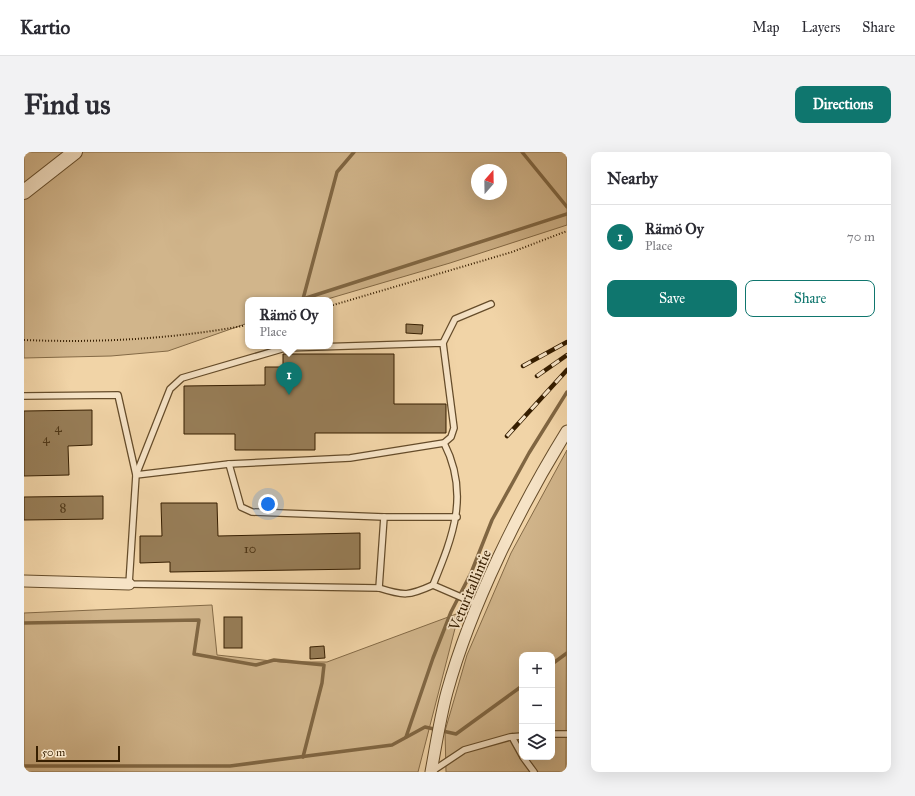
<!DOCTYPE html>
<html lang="en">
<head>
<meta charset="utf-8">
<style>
  body { margin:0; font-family:"IM FELL Great Primer",serif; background:#f2f2f3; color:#2b2b33 }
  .controls { position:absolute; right:12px; bottom:12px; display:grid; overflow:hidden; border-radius:8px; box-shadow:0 4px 16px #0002 }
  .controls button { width:36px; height:36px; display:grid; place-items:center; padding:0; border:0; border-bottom:1px solid #e1e1e2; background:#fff; color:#2b2b33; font:20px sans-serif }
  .compass { position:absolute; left:447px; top:12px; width:36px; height:36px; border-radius:50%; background:#fff; box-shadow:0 4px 16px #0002; rotate:20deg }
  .scale { position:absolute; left:12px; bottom:10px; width:84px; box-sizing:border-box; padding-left:4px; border:2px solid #361e00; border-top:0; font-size:11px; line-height:14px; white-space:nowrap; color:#361e00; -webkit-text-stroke:3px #f6e3c6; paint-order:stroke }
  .you { position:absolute; left:244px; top:352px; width:14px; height:14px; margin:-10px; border:3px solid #fff; border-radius:50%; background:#1a73e8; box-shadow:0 0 0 6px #1a73e833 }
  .badge { display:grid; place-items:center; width:26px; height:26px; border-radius:50%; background:#0f766e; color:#fff; font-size:13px; font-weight:700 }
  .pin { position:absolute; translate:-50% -33px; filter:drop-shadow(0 1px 2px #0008) }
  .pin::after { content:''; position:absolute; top:21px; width:14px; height:12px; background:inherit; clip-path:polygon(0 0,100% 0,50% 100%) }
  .popup { position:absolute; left:221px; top:145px; width:88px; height:52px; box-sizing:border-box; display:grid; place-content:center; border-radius:8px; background:#fff; filter:drop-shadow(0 1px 3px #0005); font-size:13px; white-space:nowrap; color:#7c7c81 }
  .popup b { font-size:15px; color:#2b2b33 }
  .popup::after { content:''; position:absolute; left:50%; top:100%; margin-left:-8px; border:8px solid transparent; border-top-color:#fff }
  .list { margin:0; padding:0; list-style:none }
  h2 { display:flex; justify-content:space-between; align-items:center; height:52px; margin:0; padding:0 16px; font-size:17px }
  h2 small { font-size:13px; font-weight:400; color:#7c7c81 }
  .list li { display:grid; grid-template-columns:26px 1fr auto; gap:12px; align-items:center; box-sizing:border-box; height:64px; padding:0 16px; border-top:1px solid #e1e1e2 }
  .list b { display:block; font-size:15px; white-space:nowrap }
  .list p { margin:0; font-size:13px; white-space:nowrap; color:#7c7c81 }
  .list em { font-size:13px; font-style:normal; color:#7c7c81 }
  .actions { display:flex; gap:8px; padding:12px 16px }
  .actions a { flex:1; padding:9px 0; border:1px solid #0f766e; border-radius:8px; text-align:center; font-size:14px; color:#0f766e }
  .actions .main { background:#0f766e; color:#fff }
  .icon { flex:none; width:22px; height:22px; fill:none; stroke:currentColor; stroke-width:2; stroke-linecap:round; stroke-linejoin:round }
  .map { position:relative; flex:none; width:543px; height:620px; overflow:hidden; border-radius:8px }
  header { display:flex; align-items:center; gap:24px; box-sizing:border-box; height:56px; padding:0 20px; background:#fff; border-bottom:1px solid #e1e1e2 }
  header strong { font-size:19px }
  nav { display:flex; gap:22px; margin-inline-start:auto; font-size:14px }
  .intro { display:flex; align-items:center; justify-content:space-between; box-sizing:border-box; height:96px; padding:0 24px }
  h1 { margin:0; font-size:28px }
  .button { padding:10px 18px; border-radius:8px; background:#0f766e; color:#fff; font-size:14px; font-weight:700 }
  main { display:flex; gap:24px; padding:0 24px }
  aside { flex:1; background:#fff; border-radius:8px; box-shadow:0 4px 16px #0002 }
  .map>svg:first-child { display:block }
  .green { fill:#d1b58b; stroke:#846a46; fill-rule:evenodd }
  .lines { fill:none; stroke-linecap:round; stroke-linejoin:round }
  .stream { stroke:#806642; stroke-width:3.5 }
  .building { fill:#977d57; stroke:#361e00 }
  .service-casing { stroke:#654c2a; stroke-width:8 }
  .minor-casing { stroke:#654c2a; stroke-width:13 }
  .tertiary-casing { stroke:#654c2a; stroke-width:16 }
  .path { stroke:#361e00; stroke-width:2; stroke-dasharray:1 2; stroke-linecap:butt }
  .service { stroke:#f6e3c6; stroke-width:5.5 }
  .minor { stroke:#f6e3c6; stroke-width:11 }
  .tertiary { stroke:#f6e3c6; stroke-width:14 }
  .rail-casing { stroke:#361e00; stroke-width:4.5 }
  .rail { stroke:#f6e3c6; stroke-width:3; stroke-dasharray:9; stroke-linecap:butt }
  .labels { text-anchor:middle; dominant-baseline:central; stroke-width:3.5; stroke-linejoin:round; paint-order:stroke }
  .number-label { font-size:13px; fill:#4e3616 }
  .street-label { font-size:15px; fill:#361e00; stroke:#f6e3c6 }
</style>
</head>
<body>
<header>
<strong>Kartio</strong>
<nav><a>Map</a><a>Layers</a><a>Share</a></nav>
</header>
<div class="intro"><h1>Find us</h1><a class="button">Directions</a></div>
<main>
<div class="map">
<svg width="543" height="620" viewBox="0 0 543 620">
  <rect width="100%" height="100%" fill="#f1d4a7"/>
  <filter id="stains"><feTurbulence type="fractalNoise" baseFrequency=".005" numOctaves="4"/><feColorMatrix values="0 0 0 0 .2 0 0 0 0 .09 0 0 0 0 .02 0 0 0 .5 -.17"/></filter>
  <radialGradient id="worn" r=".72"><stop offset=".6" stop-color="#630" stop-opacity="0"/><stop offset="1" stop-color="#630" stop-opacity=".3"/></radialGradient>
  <!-- green -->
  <g class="green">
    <path d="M0,0H543V73L426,111L300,148H224V171L144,199L87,204L0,206ZM453,18H477V42H453Z"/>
    <path d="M543,298L542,620H422L421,579L443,503L487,401ZM498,503H528V605H498Z"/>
    <polygon points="188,453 193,503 257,510 303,510 435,461 394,620 0,620 0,461"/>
  </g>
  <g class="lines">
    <!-- stream -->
    <g class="stream">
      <polyline points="498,0 543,55"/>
      <polyline points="279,147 543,62"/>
      <polyline points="279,147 313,20 330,0"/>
      <polyline points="0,471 175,468 170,502 232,513 250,508 300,513 298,531 279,605"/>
      <polyline points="528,512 543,501"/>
      <polyline points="382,585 409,506 427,460 447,421 468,368 505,301 543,240"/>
      <polyline points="0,614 206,614 368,593 401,575 432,582 498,534"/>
    </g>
  </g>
  <!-- building -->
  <g class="building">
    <polygon points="382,172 399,173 398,182 382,181"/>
    <polygon points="259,202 370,202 370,252 422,252 422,281 291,281 291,298 211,298 211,282 160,282 160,234 241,233 241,215 259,215"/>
    <polygon points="68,258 68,293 44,294 45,323 0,324 0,259"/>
    <polygon points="79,344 79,367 0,368 0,345"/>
    <polygon points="137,351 193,351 194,384 336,381 336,417 146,420 146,410 116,411 116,384 138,384"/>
    <rect x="200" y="465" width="18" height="31"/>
    <polygon points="300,494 301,506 286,507 286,495"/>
  </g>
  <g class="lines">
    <!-- service casing -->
    <g class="service-casing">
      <g id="service">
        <polygon points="419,191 430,276 427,285 420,291 326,306 205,312 112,323 146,237 158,226 261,196"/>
        <polyline points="419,191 431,167 467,152"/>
        <path d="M0,244L94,243L112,323L105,432L355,436C380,444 385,444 409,433L453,452"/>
        <polyline points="205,312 217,355 228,360 360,365"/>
        <path d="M409,433C429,384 446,342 420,291"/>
        <polyline points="355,436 360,365 433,365"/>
        <polyline points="528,582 543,582"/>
        <polyline points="488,585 498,603"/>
        <polyline points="499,605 510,620"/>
        <polyline points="407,620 440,598 486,585 498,584"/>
      </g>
    </g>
    <!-- minor casing -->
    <g class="minor-casing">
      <g id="minor">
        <polyline points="0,429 105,432"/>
        <path d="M407,620C412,593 416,566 423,540C447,453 496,355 543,279"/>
      </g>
    </g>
    <!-- tertiary casing -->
    <g class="tertiary-casing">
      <polyline id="tertiary" points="0,40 51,0"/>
    </g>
    <!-- path -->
    <g class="path">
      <polyline points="306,154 488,100 543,79"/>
      <path d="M0,188C76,191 149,187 224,173"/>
    </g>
    <!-- service -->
    <use href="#service" class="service"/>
    <!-- minor -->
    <use href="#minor" class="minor"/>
    <!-- tertiary -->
    <use href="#tertiary" class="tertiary"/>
    <!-- rail casing -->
    <g class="rail-casing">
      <g id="rail">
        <polyline points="499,214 543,190"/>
        <polyline points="513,224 543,203"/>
        <polyline points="483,284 543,218"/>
      </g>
    </g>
    <!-- rail -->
    <use href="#rail" class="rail"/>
  </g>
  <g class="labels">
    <!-- number labels -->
    <g class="number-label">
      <text x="34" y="276">4</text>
      <text x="22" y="287">4</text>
      <text x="39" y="356">8</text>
      <text x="226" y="397">10</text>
    </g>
    <!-- street labels -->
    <g class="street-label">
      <text transform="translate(446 438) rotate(-67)">Veturitallintie</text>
    </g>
  </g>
  <rect width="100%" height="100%" filter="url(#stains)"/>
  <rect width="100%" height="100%" fill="url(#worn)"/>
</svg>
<div class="controls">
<button>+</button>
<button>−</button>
<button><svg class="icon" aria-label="layers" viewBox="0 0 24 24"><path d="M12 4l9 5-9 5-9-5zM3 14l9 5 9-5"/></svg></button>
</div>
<svg class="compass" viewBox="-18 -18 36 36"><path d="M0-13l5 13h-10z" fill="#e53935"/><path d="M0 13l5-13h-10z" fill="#7c7c81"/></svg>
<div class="scale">50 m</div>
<div class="you"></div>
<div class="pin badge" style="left:265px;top:243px">1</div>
<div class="popup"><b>Rämö Oy</b>Place</div>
</div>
<aside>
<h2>Nearby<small></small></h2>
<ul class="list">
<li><span class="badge">1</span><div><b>Rämö Oy</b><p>Place</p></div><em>70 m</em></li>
</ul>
<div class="actions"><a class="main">Save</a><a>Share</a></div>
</aside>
</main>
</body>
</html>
